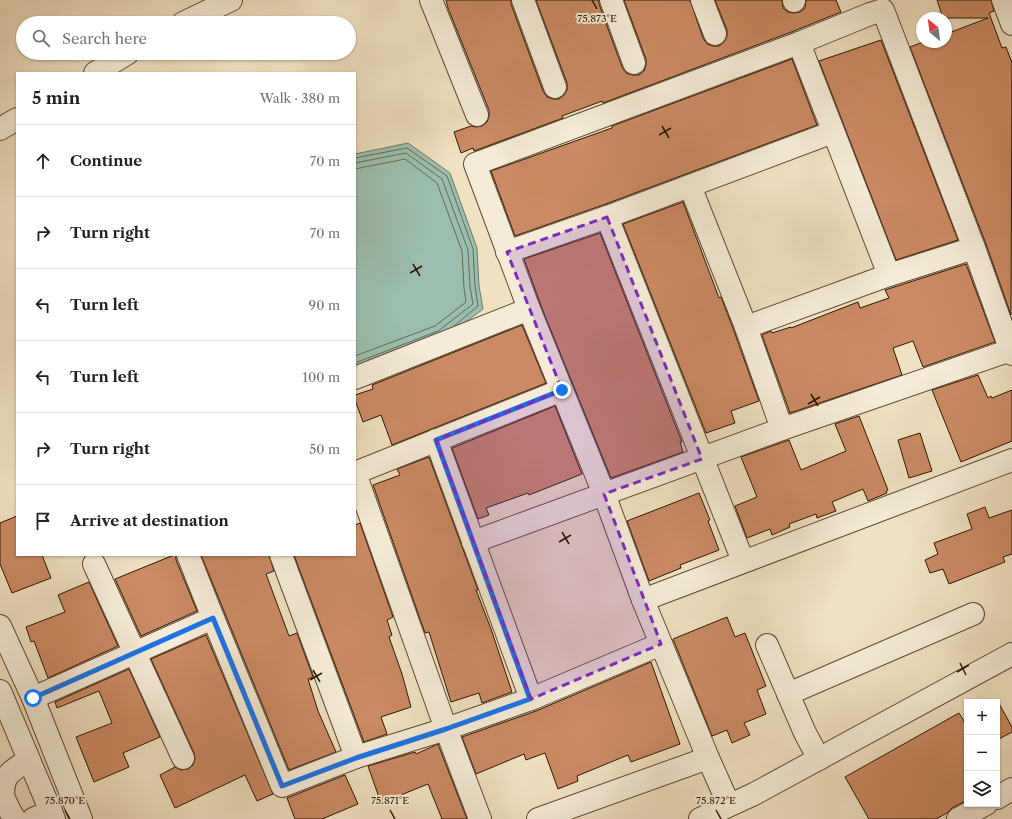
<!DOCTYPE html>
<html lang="en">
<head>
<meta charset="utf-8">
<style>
  body { margin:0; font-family:"Libre Caslon Text",serif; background:#f6f6f6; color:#202124 }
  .controls { position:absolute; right:12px; bottom:12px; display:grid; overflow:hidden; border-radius:0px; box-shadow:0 1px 3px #0004 }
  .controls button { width:36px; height:36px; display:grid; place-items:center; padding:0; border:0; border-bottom:1px solid #e0e0e0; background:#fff; color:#202124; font:20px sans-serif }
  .compass { position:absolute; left:916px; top:12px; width:36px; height:36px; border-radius:50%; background:#fff; box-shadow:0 1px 3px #0004; rotate:331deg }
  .stop { position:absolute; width:12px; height:12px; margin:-9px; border:3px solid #1a73e8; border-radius:50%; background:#fff }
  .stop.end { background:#1a73e8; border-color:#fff; box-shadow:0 1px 4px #0008 }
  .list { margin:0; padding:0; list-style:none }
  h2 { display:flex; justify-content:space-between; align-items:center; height:52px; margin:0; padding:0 16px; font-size:17px }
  h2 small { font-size:13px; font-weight:400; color:#757577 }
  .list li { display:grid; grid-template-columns:26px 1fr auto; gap:12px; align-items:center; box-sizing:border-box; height:72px; padding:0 16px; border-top:1px solid #e0e0e0 }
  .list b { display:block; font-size:15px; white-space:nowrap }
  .list em { font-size:13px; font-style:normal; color:#757577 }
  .icon { flex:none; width:22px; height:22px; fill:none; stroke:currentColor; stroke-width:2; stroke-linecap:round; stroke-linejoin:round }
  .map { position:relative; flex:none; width:1012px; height:819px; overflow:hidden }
  .search { position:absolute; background:#fff; box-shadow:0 1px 3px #0004; left:16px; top:16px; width:340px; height:44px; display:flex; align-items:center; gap:10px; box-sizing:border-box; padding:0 14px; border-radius:22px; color:#757577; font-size:15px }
  .panel { position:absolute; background:#fff; box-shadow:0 1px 3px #0004; left:16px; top:72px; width:340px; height:484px; border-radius:0px }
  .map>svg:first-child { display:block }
  .water { fill:#9bbeae; stroke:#6f7b69 }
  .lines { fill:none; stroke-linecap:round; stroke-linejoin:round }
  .shore { stroke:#646a58; stroke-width:1 }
  .building { fill:#ca8a63; stroke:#2e1602 }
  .minor-casing { stroke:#5e4932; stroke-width:24 }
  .minor { stroke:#f5ecd7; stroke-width:22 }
  .route { stroke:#1a73e8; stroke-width:5 }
  .marked { fill:#7b2cbf; fill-opacity:0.2; stroke:#7b2cbf; stroke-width:3; stroke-dasharray:8 5; stroke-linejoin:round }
  .ticks { fill:none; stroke:#2e1602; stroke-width:1.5 }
  .ticks-label { font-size:10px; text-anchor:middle; fill:#2e1602; stroke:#f5ecd7; stroke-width:4; stroke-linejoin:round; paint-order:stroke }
</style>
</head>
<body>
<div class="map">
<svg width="1012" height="819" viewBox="0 0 1012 819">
  <rect width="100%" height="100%" fill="#f0e1c1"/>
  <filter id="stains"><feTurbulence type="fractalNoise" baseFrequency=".005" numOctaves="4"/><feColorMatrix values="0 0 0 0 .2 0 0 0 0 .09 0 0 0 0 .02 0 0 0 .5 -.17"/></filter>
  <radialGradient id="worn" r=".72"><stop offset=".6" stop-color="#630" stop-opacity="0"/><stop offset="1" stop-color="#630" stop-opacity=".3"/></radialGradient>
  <!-- water -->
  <polygon class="water" points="408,143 450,173 477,248 479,286 483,309 443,339 355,372 355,154"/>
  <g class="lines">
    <!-- shore -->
    <g class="shore">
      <polyline points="355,158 407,148 447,176 473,249 475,286 478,306 454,326"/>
      <polyline points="355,163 406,153 442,179 468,250 470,287 473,304 438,331 355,363"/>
      <polyline points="355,169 405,159 437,183 462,251 464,288 466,302 435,326 355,356"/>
    </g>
  </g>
  <!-- building -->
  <g class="building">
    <polygon points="446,0 511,0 511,4 543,91 547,97 553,99 559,99 564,95 567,90 567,83 536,0 599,0 599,4 622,67 626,73 632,75 639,75 644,71 646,65 646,59 624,0 690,0 703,38 707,44 713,46 719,46 724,42 727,36 727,30 715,0 782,0 783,8 788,12 794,13 800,12 805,8 806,0 836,0 841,12 794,31 603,103 602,101 562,116 563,118 474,151 473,148 461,153 454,132 471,126 476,127 482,126 487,122 489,116 489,110 448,8"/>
    <polygon points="937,0 991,0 994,11 989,13 1002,48 1006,47 1012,63 1011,315 986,244 910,47 923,42 946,42 946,34 988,18 943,18"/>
    <polygon points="881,40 958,240 896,260 819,61"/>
    <polygon points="792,59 817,125 603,205 515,236 491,171 612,128 612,126"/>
    <polygon points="683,202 719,298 721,297 734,331 759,401 731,411 735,423 706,433 623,224"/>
    <polygon points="600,233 682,442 680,442 683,452 611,478 543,311 524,259"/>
    <polygon points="966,264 995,342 923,367 913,341 893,348 902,375 790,413 762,335 771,331 772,333 791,327 791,328 858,302 860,308 889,298 885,290"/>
    <polygon points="522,325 546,383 392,445 381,415 363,422 355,400 355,395 373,389 372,385"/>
    <polygon points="978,375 988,398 991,396 992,398 1012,390 1012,441 961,462 932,390"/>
    <polygon points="555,406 582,474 529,495 528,493 486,508 489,515 478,519 452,448"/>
    <polygon points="859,416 888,490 886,491 887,493 868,501 863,489 832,502 836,511 817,518 816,514 789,524 790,527 772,535 770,529 747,538 735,506 757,497 741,457 789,440 801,470 846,451 835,424"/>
    <polygon points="920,433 932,471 909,478 898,440"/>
    <polygon points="429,457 478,590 476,590 491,629 512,692 482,703 479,693 451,702 429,632 425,633 373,485 400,475 397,469"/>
    <polygon points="699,493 710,520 708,521 719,550 680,565 681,568 649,581 627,521"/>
    <polygon points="985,507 989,518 1012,510 1012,554 1003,557 1005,562 949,584 943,569 930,573 925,560 938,554 934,543 972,529 967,514"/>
    <polygon points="17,516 17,555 42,555 51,578 12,593 0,564 0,523"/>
    <polygon points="360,523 393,617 387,620 392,635 389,637 402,674 411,707 381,717 387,734 364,742 294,555 355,555 355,525"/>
    <polygon points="174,555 176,555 176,560 197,611 141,636 115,579"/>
    <polygon points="201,555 269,555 274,571 266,574 289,636 297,633 313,677 308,679 318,711 336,752 289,770"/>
    <polygon points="89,582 118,646 48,678 34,641 31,642 26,627 65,612 58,595"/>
    <polygon points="727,617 735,637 745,633 766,686 757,690 766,714 744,723 750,735 732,743 727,730 712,736 673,639"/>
    <polygon points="206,635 273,794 257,801 245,775 175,808 160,775 175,767 181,770 188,769 193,765 195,759 194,753 151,659"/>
    <polygon points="651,662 680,744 631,762 628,755 577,776 578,781 558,789 545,753 526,760 524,754 476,774 462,737 536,711"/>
    <polygon points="129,669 160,737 123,753 129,767 94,782 76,737 112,723 99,691 57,708 55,702"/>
    <polygon points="997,700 1012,727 1012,732 997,740"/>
    <polygon points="959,713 967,726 967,800 952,808 947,813 936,819 869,819 845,777"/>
    <polygon points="438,744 467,819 442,819 428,784 381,803 368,766 415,752 416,754"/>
    <polygon points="345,775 358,804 322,819 295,819 287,798"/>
  </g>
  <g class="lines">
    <!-- minor casing -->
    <g class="minor-casing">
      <g id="minor">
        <polyline points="431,0 477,115"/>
        <polyline points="523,0 555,87"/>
        <polyline points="611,0 634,63"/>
        <polyline points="702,0 715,34"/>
        <polyline points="794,0 794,1"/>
        <polyline points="1003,0 1012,24"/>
        <polyline points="183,23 231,0"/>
        <polyline points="799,43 889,275"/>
        <polyline points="95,73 128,53"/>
        <polyline points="0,129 17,119"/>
        <polyline points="690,186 746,327 782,429"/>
        <polyline points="607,217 743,561"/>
        <polyline points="507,252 607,217 833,132"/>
        <polyline points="746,327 889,275 974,248"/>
        <polyline points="355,378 529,309"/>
        <polyline points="436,440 531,699"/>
        <polyline points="355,473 446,729 480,819"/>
        <polyline points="355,473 562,390"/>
        <polyline points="473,542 782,429 1011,350"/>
        <polyline points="188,555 213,618 282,786 356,757 446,729 531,699 661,644"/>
        <polyline points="281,555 356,757"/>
        <polyline points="94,564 183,758"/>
        <polyline points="643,600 1012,460"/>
        <polyline points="0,626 33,698 81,819"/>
        <polyline points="767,645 805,733 819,759"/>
        <polyline points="0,691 54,819"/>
        <polyline points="788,694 973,614"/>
        <polyline points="33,698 213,618"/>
        <polyline points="997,798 1012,789"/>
        <polyline points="729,805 708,758 643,600 604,494 529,309 475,164 799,43 870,14 883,10 974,248 1012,354"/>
        <path d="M15,819C10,813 8,806 4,799C0,776 12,770 29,760"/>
        <polyline points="33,819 51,811"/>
        <polyline points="538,819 708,758"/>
        <polyline points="700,819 754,794 1012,654"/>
        <polyline points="958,819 986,804"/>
      </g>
    </g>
    <!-- minor -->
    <use href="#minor" class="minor"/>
  </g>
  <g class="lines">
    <!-- route -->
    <polyline class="route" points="33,698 213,618 282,786 356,758 446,729 530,699 436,440 562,390"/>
  </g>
  <!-- marked area -->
  <path class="marked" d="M607,217L702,459L604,494L661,644L531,699L436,440L562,390L507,252Z"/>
  <!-- ticks -->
  <path class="ticks" d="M592,0L597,9M662,126L669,138M659,135L671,128M413,264L420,276M410,273L422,266M811,394L818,406M808,404L820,397M562,532L569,544M559,542L571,535M960,663L966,675M313,670L320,682M957,672L969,665M310,680L322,673M65,810L70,819M390,810L395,819M716,810L721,819"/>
  <g class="ticks-label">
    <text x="597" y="22">75.873°E</text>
    <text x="65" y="804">75.870°E</text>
    <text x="390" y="804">75.871°E</text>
    <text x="716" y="804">75.872°E</text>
  </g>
  <rect width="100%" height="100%" filter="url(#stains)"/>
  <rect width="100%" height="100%" fill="url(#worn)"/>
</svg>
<div class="controls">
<button>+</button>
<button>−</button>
<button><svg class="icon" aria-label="layers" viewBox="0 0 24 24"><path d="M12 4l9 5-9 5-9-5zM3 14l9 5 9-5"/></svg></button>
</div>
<svg class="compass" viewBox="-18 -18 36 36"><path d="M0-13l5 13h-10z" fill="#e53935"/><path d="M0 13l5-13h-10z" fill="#757577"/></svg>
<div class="stop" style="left:33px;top:698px"></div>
<div class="stop end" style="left:562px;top:390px"></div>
<div class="search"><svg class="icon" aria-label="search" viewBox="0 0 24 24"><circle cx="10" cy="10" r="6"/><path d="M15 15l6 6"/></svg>Search here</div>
<section class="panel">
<h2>5 min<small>Walk · 380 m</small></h2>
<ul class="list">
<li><svg class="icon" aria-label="ahead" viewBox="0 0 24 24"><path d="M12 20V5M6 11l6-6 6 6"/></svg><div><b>Continue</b></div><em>70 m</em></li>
<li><svg class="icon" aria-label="right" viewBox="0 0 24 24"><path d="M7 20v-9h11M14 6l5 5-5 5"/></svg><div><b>Turn right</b></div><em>70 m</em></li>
<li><svg class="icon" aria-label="left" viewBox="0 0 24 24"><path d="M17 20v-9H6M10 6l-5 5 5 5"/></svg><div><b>Turn left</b></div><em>90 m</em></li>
<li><svg class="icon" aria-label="left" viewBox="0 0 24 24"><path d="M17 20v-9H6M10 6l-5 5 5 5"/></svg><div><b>Turn left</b></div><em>100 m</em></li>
<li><svg class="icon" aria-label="right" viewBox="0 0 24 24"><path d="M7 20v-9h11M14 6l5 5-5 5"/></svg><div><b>Turn right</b></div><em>50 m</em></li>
<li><svg class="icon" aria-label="arrive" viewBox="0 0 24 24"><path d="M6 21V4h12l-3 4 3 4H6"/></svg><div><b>Arrive at destination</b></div></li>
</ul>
</section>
</div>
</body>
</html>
